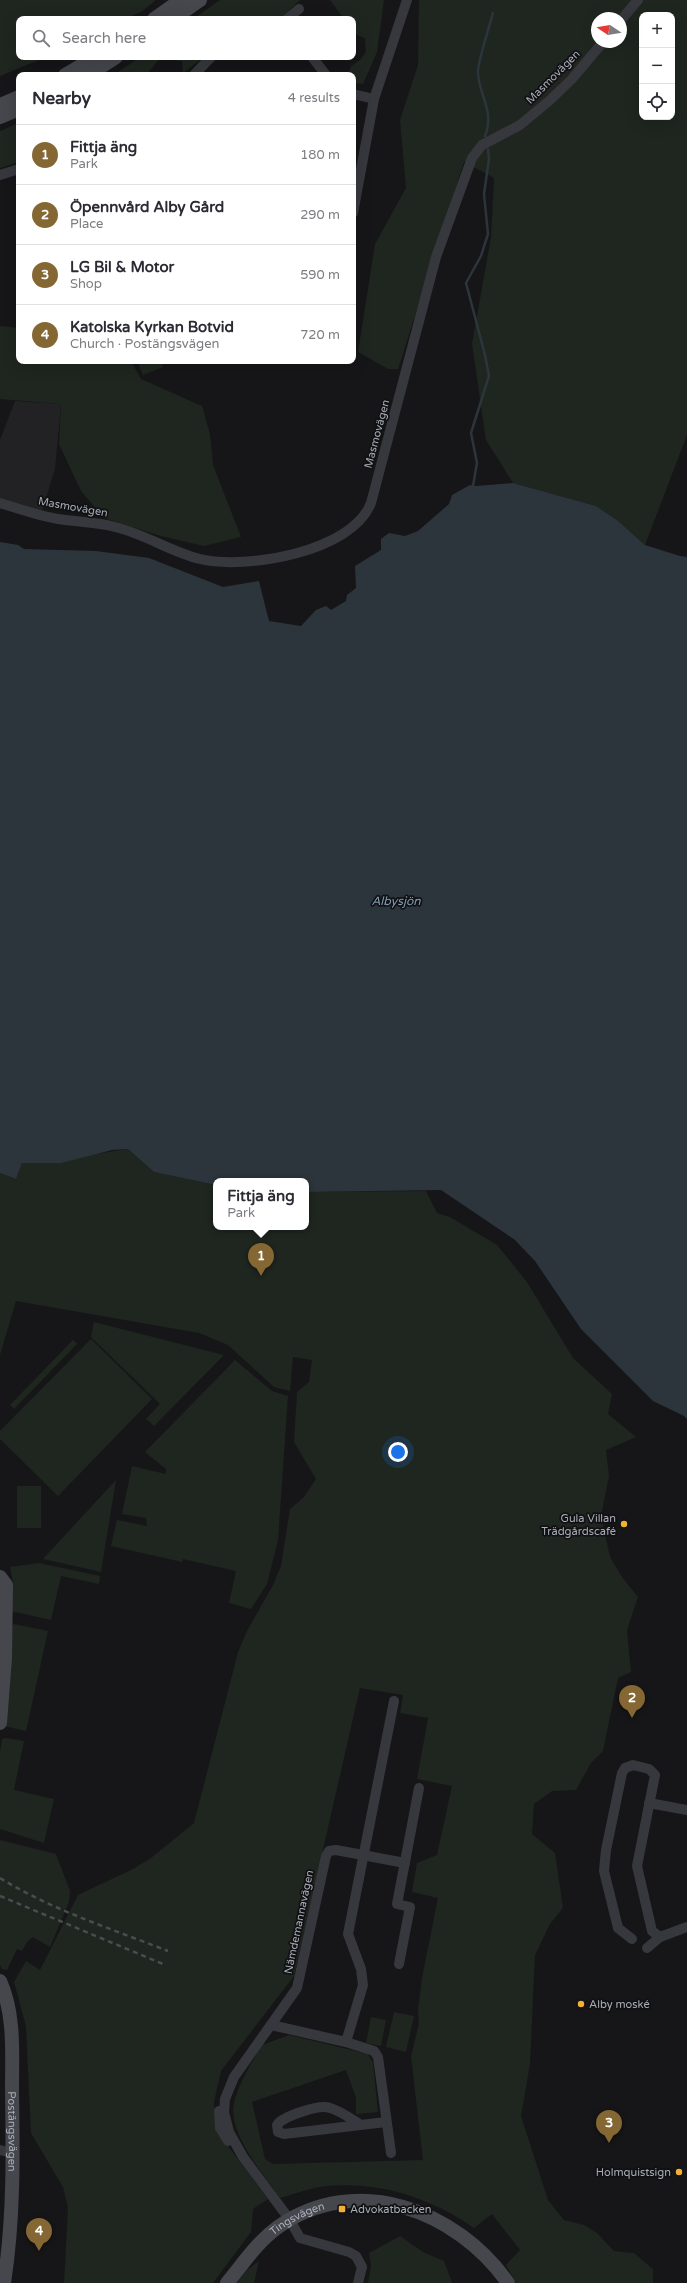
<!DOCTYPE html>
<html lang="en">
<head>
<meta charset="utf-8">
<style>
  body { margin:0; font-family:"Varela Round",sans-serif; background:#f2f2f3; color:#2b2b33 }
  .controls { position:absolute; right:12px; top:12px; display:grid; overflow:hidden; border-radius:8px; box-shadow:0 4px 16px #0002 }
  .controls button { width:36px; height:36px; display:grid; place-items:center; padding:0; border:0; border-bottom:1px solid #e1e1e2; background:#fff; color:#2b2b33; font:20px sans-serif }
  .compass { position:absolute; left:591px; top:12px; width:36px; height:36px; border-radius:50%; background:#fff; box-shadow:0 4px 16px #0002; rotate:282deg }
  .you { position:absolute; left:398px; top:1452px; width:14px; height:14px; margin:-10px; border:3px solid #fff; border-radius:50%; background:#1a73e8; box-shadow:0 0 0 6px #1a73e833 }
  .badge { display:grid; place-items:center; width:26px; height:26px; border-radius:50%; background:#856733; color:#fff; font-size:13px; font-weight:700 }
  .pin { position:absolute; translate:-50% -33px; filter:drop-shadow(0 1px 2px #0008) }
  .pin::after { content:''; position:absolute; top:21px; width:14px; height:12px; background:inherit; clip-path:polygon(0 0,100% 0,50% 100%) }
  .popup { position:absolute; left:213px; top:1178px; width:96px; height:52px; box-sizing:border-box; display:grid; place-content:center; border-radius:8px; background:#fff; filter:drop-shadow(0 1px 3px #0005); font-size:13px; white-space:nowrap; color:#7c7c81 }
  .popup b { font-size:15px; color:#2b2b33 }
  .popup::after { content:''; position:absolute; left:50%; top:100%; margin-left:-8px; border:8px solid transparent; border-top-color:#fff }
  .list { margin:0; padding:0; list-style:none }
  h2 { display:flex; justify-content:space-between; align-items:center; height:52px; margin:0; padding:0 16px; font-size:17px }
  h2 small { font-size:13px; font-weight:400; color:#7c7c81 }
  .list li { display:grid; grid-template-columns:26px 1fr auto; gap:12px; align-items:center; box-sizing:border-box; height:60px; padding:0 16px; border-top:1px solid #e1e1e2 }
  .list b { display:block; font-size:15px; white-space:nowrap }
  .list p { margin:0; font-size:13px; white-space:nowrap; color:#7c7c81 }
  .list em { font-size:13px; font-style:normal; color:#7c7c81 }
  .icon { flex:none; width:22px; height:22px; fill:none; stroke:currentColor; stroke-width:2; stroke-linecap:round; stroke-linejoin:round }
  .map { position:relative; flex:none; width:687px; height:2283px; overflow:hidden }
  .search { position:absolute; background:#fff; box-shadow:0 4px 16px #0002; left:16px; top:16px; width:340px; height:44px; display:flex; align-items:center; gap:10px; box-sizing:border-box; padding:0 14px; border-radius:8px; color:#7c7c81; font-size:15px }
  .panel { position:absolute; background:#fff; box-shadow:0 4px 16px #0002; left:16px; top:72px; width:340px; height:292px; border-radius:8px }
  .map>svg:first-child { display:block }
  .built { fill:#222225 }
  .green { fill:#1e261f; fill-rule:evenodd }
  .water { fill:#2c353c }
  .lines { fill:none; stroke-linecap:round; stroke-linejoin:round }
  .stream { stroke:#2c353c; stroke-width:2.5 }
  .street { stroke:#37383d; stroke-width:10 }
  .secondary { stroke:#45474d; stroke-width:14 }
  .rail { stroke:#4a4c52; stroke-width:2.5; stroke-dasharray:5 4; stroke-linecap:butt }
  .poi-dot { fill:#f2b134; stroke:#111113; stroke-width:1.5 }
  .labels { text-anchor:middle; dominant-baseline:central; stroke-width:3.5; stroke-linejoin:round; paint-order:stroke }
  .street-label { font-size:11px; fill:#a8adb8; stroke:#111113 }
  .poi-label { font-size:11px; fill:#a8adb8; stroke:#111113; text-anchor:end }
  .water-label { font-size:12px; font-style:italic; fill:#7f9bb3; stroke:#111113 }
</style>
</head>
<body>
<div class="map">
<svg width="687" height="2283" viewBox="0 0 687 2283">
  <rect width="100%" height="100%" fill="#161618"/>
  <!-- built -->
  <polygon class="built" points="15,401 61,404 55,469 42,511 0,499 0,440"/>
  <!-- green -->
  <g class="green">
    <polygon points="0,0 156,0 141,12 124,19 19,19 19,57 46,57 0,76"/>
    <polygon points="220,0 300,0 280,19 193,19"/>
    <path d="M330,0H384L377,52L363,84L353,83V75H348L351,66L360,60L366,52L365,38C353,34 353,32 353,19H344Z"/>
    <path d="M419,0H687V435L645,545L617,520L596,506L513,483L486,440L472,344L491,237L494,178L464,162L398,369H388L358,352L375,244L406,188L400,120L418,65ZM642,15H672V117H642ZM597,18H621V42H597Z"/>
    <polygon points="140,57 204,57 183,73 182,61 160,58 146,75 114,75"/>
    <polygon points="19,123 19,162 0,168 0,131"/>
    <polygon points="0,326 19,328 19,361 131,361 141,379 202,406 210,434 213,465 241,537 204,546 161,536 104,518 81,491 59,444 61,404 0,399"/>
    <polygon points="137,361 161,361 163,367 143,375"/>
    <path d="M128,1149L154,1172L216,1185V1227H306V1192L426,1191L437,1213L450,1217L497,1245L527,1282L573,1358L612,1394L608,1414L636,1437L606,1450L609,1476L601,1516L610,1557L622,1577L638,1597L627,1630L631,1672L618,1678L603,1751L591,1763L576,1790L552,1791L534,1804L532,1834L555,1853L563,1908L550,1924L535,1955L530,2064L521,2116L548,2200L564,2220L584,2225L597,2233L614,2251L634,2253L653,2269V2283H516L506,2265L520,2250L492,2214L474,2228C432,2198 379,2181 327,2186C312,2187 295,2194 280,2198C264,2175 227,2132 234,2103C239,2082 251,2064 262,2045L289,2035L368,2054L373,2063L378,2112L356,2114V2098L346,2070L252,2102L265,2159L273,2164L423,2160L411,2057L419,2023L418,2010L422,1978L438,1898L412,1892L417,1863L437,1855L452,1786L417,1779L428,1718L400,1713L403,1695L360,1688L294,1976L221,2071L214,2102L216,2130L268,2199L253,2209L251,2232L213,2283H64L68,2208L63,2187L31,2133L26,2026L14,1982L26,1961L40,1970L78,1895L133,1869L151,1858L194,1823L238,1652L247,1631L273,1585L281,1566L290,1509L304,1497L316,1479L294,1442L297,1392L309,1382L312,1360L293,1357L290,1391L274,1387L228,1345L199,1333L16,1301L0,1355V1173L16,1179L22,1163L41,1162Z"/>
    <polygon points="94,1322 224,1355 154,1426 146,1419 160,1404 91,1337"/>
    <polygon points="91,1339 152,1399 58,1496 0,1439 0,1431"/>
    <polygon points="73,1340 77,1344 14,1409 10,1405"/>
    <polygon points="235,1360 272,1391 288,1396 278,1540 267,1584 251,1609 229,1603 236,1571 183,1559 182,1562 111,1546 117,1520 147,1526 146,1518 122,1514 132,1466 166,1474 166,1469 145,1452"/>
    <polygon points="116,1480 101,1572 43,1559"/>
    <rect x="17" y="1486" width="24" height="42"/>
    <polygon points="39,1563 100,1576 99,1584 61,1576 51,1620 11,1611 13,1582 10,1567"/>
    <polygon points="14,1624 48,1631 26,1731 4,1726 11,1626"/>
    <polygon points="6,1738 24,1741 14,1790 54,1799 44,1843 0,1829 0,1752 2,1739"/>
    <polygon points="0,1840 56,1854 70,1891 69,1902 50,1947 33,1937 27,1942 22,1951 17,1949 7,1970 2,1969 0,1965"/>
    <polygon points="394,2012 414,2016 406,2052 386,2047"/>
    <polygon points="371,2017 386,2020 381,2046 366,2043"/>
    <polygon points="400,2236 423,2252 444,2261 452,2283 368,2283 371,2266 369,2253"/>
    <polygon points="259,2261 254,2283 236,2283 248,2269"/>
  </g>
  <!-- water -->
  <polygon class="water" points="513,483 596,506 617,520 645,545 680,556 687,557 687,1419 684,1416 653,1401 581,1329 535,1261 515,1240 441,1190 306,1192 306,1181 216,1181 216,1185 154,1172 128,1149 112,1150 61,1163 22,1163 16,1179 0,1173 0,542 18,545 24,549 96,551 149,558 223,587 259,581 269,621 301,626 316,610 326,606 331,610 346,601 347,595 356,588 355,566 381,550 381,539 389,533 405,536 418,531 449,504 452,495 470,485 476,486"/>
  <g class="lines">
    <!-- stream -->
    <g class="stream">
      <path d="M485,136C495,111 479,96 478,73C477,63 490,25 493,13"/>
      <polyline points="473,486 477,463 471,433 489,376 485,355 466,283 481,256 488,234 484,194 489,159 488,149"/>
    </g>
    <!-- street -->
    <g class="street">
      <polyline points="287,19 299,9"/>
      <polyline points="621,20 638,0"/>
      <polyline points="312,57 326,75"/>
      <polyline points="194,75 211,57"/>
      <polyline points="353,94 374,99"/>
      <polyline points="0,175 19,169"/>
      <polyline points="353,213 374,99 407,0"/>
      <path d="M0,503C19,509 39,516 58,519C77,522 97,522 115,527C145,534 171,552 200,559C246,570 352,552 371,503L436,257L472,158L482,145L520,125L549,101L572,79L603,42"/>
      <polyline points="649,1803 687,1810"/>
      <polyline points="632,1939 618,1928 604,1871 606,1850 622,1773 625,1768 633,1765 649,1769 655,1775 637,1866 652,1931 660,1937"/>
      <polyline points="647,1948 660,1937 687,1927"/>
      <polyline points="399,1964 410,1907 397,1904 419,1788"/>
      <polyline points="271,2025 346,2042 374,2051 378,2057 391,2153"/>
      <polyline points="346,2042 363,1985 361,1969 348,1934 394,1701"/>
      <polyline points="219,2111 220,2128 228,2141"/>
      <path d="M361,2125C351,2119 341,2111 330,2108C320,2104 283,2116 277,2125L278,2132L284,2134L386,2122"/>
      <polyline points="0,2150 13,2153"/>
      <polyline points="358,2283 362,2267 356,2256 349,2252 300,2238 290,2220 243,2157 229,2132 224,2112 225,2099 234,2077 297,1988 326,1856 329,1851 336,1850 405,1863"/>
    </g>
    <!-- secondary -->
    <g class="secondary">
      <polyline points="154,19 181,0"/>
      <polyline points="173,19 200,0"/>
      <polyline points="65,75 96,57"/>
      <polyline points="88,75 116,57"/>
      <polyline points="0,105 19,97"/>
      <polyline points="0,117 19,109"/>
      <polyline points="0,1577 6,1585 5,1658 0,1723"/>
      <path id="s1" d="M0,1981C15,2014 12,2053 12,2089C13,2154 14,2219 4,2283"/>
      <path id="s2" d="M227,2283C243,2264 257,2242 278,2227C356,2172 457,2210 508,2283"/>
    </g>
    <!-- rail -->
    <g class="rail">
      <path d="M0,1878C52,1910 112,1929 168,1951"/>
      <polyline points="0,1896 163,1964"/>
    </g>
  </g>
  <!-- markers -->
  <g class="poi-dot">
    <circle cx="624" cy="1524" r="4"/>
    <circle cx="581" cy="2004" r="4"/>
    <circle cx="679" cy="2172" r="4"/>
    <rect x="338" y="2205" width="8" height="8" rx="2"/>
  </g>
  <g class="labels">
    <!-- street labels -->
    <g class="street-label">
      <text transform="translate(553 77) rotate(-45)">Masmovägen</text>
      <text transform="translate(377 434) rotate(-75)">Masmovägen</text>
      <text transform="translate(73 507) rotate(10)">Masmovägen</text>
      <text transform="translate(299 1922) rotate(-78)">Nämdemannavägen</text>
      <text stroke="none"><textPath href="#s1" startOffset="152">Postängsvägen</textPath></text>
      <text stroke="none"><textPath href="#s2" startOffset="97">Tingsvägen</textPath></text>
    </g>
    <!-- poi labels -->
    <g class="poi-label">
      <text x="616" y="1518">Gula Villan<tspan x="616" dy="13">Trädgårdscafé</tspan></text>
      <text x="589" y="2004" text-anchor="start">Alby moské</text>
      <text x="671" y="2172">Holmquistsign</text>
      <text x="350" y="2209" text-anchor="start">Advokatbacken</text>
    </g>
    <!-- water labels -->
    <g class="water-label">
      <text x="396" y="901">Albysjön</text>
    </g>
  </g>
</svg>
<div class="controls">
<button>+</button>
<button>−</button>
<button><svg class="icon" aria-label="locate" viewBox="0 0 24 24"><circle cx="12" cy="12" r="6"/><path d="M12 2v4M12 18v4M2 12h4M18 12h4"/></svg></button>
</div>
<svg class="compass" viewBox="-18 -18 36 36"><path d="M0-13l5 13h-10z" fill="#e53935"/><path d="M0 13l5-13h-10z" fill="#7c7c81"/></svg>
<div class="you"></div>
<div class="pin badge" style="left:261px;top:1276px">1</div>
<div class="popup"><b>Fittja äng</b>Park</div>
<div class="pin badge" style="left:632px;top:1718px">2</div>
<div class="pin badge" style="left:609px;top:2143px">3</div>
<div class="pin badge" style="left:39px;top:2251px">4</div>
<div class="search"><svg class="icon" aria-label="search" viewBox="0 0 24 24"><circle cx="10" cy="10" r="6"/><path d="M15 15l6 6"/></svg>Search here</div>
<section class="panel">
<h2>Nearby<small>4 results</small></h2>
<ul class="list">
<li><span class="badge">1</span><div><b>Fittja äng</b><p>Park</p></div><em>180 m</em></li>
<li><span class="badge">2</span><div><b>Öpennvård Alby Gård</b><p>Place</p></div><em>290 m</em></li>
<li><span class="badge">3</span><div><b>LG Bil &amp; Motor</b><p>Shop</p></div><em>590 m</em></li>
<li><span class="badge">4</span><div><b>Katolska Kyrkan Botvid</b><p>Church · Postängsvägen</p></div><em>720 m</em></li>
</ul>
</section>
</div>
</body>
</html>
